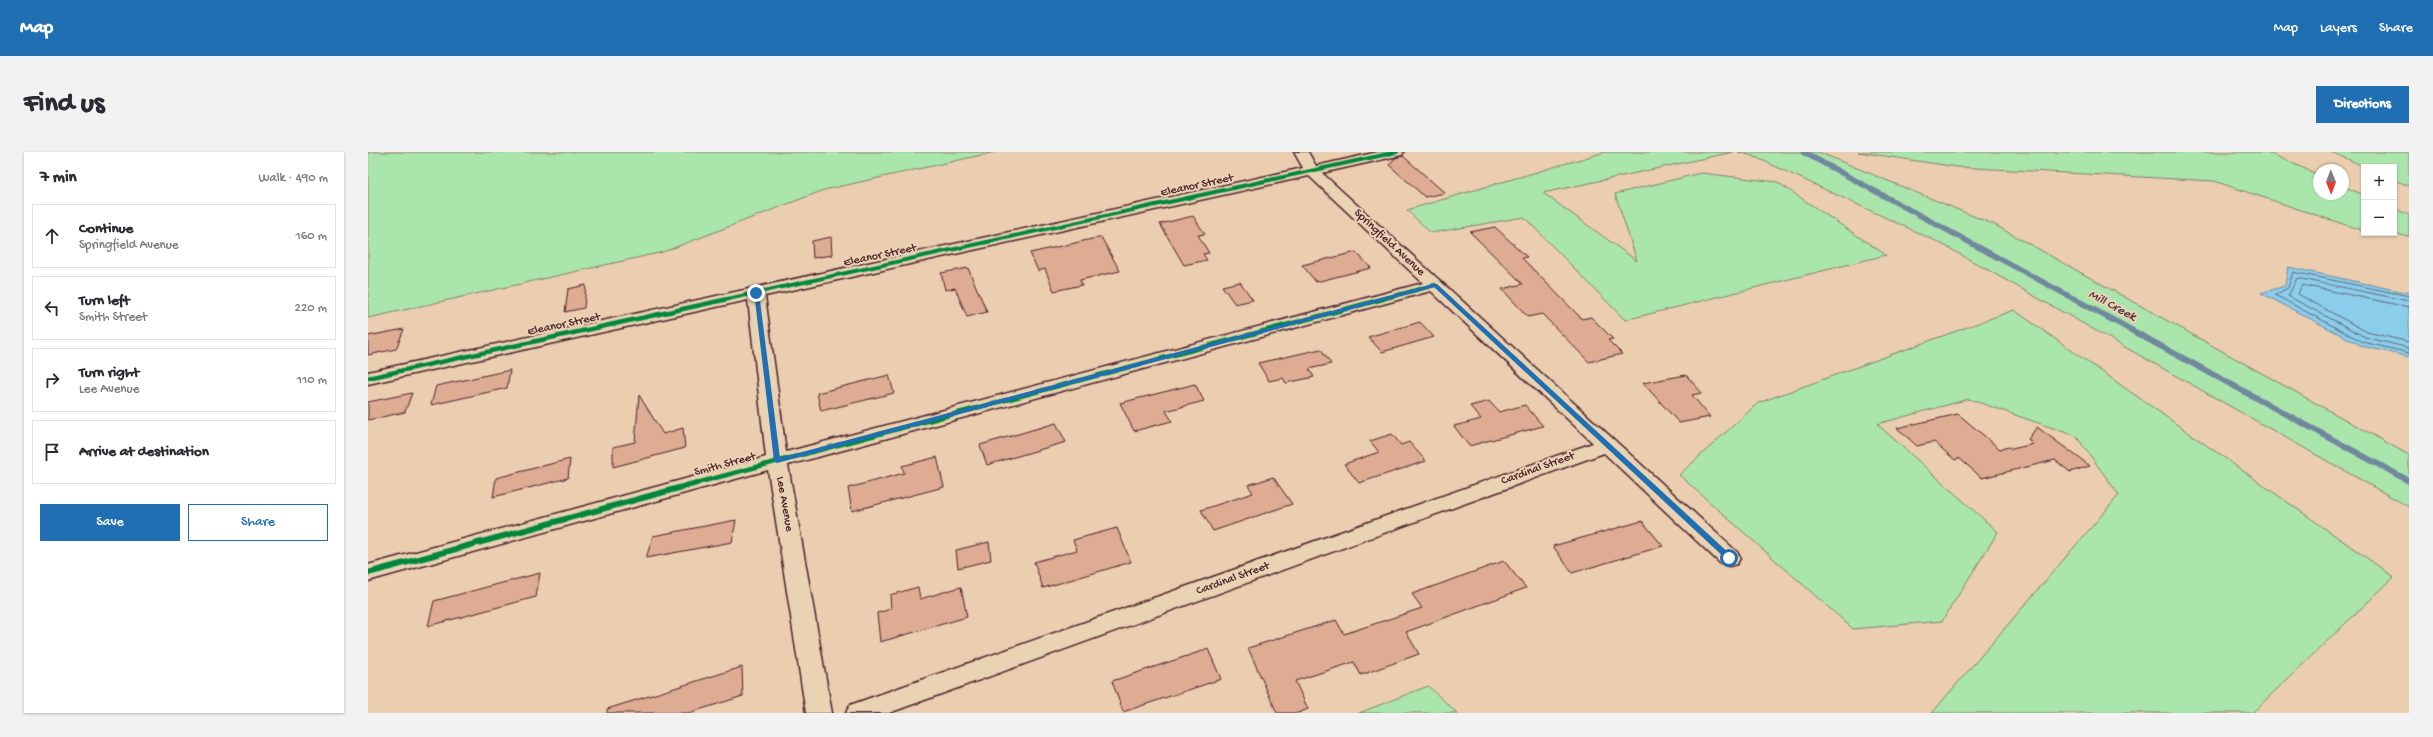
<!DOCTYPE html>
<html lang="en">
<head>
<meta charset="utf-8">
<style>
  body { margin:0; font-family:"Gochi Hand",sans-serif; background:#f2f2f3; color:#2b2b33 }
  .controls { position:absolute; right:12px; top:12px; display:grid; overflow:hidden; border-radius:0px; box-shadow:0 1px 3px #0004 }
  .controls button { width:36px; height:36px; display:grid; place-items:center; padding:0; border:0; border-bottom:1px solid #e1e1e2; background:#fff; color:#2b2b33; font:20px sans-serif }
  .compass { position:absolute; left:1945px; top:12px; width:36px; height:36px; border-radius:50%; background:#fff; box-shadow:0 1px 3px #0004; rotate:179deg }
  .stop { position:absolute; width:12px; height:12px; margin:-9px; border:3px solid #1f6fb2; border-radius:50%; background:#fff }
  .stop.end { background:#1f6fb2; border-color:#fff; box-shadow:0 1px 4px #0008 }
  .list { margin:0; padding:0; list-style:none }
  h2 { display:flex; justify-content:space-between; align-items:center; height:52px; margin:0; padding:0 16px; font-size:17px }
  h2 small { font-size:13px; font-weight:400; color:#7c7c81 }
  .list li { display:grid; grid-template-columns:26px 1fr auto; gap:12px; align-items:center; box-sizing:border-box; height:64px; margin:0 8px 8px; padding:0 8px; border:1px solid #e1e1e2; border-radius:0px }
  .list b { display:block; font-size:15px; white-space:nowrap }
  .list p { margin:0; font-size:13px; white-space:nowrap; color:#7c7c81 }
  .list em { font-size:13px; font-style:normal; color:#7c7c81 }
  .actions { display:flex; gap:8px; padding:12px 16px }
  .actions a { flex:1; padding:9px 0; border:1px solid #1f6fb2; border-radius:0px; text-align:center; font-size:14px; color:#1f6fb2 }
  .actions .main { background:#1f6fb2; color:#fff }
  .icon { flex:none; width:22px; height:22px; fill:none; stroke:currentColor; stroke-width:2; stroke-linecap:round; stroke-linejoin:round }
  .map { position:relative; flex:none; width:2041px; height:561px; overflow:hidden; border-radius:0px }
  header { display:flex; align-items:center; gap:24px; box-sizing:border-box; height:56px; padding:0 20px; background:#1f6fb2; color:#fff }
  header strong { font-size:19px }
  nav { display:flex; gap:22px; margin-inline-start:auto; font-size:14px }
  .intro { display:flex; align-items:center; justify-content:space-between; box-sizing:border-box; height:96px; padding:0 24px }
  h1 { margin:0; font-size:28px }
  .button { padding:10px 18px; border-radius:0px; background:#1f6fb2; color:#fff; font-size:14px; font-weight:700 }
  main { display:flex; gap:24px; padding:0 24px }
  aside { flex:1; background:#fff; border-radius:0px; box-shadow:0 1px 3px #0004 }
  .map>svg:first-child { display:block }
  .green { fill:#aae6ab; stroke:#7a826b }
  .water { fill:#8aceeb; stroke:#70889e }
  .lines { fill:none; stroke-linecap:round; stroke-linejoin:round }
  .shore { stroke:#646578; stroke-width:1 }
  .stream-far1 { stroke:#70889e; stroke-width:5.5 }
  .stream { stroke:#70889e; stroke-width:6 }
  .building { fill:#deab93; stroke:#4a1f2b }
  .street-casing { stroke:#4a1f2b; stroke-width:3 }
  .street { fill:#ead3b3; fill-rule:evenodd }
  .cycleway-far2-casing { stroke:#ead3b3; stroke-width:6 }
  .cycleway-far1-casing { stroke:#ead3b3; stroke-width:7 }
  .cycleway-casing { stroke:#ead3b3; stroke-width:8 }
  .cycleway-far2 { stroke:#00873e; stroke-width:4 }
  .cycleway-far1 { stroke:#00873e; stroke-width:4.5 }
  .cycleway { stroke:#00873e; stroke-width:6 }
  .route { fill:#1f6fb2 }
  .labels { text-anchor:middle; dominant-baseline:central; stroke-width:4; stroke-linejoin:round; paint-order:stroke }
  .street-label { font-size:12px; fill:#4a1f2b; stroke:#ead3b3 }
  .water-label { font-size:13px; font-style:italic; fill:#543948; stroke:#ead3b3 }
</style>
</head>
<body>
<header>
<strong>Map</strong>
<nav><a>Map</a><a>Layers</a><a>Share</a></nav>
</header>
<div class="intro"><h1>Find us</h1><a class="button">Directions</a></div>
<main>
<aside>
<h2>7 min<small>Walk · 490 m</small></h2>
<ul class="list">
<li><svg class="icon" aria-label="ahead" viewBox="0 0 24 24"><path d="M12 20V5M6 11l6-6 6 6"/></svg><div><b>Continue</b><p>Springfield Avenue</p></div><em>160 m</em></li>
<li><svg class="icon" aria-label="left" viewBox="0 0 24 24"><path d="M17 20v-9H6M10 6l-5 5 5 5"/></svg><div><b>Turn left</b><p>Smith Street</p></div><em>220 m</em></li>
<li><svg class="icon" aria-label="right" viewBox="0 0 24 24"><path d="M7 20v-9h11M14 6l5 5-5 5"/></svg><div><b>Turn right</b><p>Lee Avenue</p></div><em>110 m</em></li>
<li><svg class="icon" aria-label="arrive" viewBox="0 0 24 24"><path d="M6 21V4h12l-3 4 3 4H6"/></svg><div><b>Arrive at destination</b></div></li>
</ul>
<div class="actions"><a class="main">Save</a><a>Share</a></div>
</aside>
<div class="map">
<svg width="2041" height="561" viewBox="0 0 2041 561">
  <rect width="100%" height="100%" fill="#ebceaf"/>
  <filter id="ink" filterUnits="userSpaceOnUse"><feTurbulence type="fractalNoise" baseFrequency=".025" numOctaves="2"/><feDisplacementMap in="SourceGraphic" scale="8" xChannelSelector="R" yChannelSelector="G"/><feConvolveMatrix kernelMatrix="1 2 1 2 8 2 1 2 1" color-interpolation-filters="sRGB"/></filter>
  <g filter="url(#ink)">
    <!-- green -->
    <g class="green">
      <polygon points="0,0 627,0 456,38 295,100 0,166"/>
      <polygon points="1237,0 1365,0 1175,41 1269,109 1247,42 1333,21 1409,30 1518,103 1257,168 1156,65 1063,81 1039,58"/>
      <polygon points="1370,0 1450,0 1627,73 2041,303 2041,355 1572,91 1385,4"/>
      <polygon points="1490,0 1899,0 1951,23 1951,42 1975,42 1975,34 1996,43 1996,79 1846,29 1589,15"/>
      <polygon points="1963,0 2041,0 2041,34 2026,28 2026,15 1998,15"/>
      <polygon points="2026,56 2041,63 2041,84 2013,81 2026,81"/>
      <polygon points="1646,158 2026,425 1884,561 1564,561 1751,343 1708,284 1601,247 1509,272 1630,380 1574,469 1485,477 1311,323 1390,251"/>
      <polygon points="1060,534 1089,561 991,561"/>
    </g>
    <!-- water -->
    <polygon class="water" points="1920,115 2041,141 2041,205 1994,194 1893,141 1917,134"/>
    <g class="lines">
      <!-- shore -->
      <g class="shore">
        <polyline points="2041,144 1925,120 1920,136 1907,143 1995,190 2041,201"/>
        <polyline points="2041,149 1929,126 1920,144 1997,185 2041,196"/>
        <polyline points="2041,155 1934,133 1930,142 1999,180 2041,190"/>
      </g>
      <!-- stream-far1 -->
      <polyline class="stream-far1" points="1435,0 1708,148"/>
      <!-- stream -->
      <polyline class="stream" points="1706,147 2041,329"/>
    </g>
    <!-- building -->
    <g class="building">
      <polygon points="1035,4 1077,41 1057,45 1021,13 1027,6"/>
      <polygon points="825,64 837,82 830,83 841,101 835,102 839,108 816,113 792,72"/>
      <polygon points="1127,75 1159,105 1154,106 1214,167 1223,165 1245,187 1240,188 1254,202 1221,210 1174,162 1160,165 1134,137 1155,132 1102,80"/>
      <polygon points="463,85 464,103 445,106 444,89"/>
      <polygon points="733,85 752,119 712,128 714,133 686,139 677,117 670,119 662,101"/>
      <polygon points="988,100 1003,116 948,130 934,113"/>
      <polygon points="600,116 619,160 599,165 587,136 577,138 573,121"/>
      <polygon points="872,130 885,148 867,152 854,134"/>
      <polygon points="218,133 216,156 197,160 200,137"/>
      <polygon points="1052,170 1066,185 1014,200 1000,185"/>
      <polygon points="36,177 28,197 0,203 0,184"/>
      <polygon points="953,197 963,212 941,217 946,225 918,231 915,226 901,229 890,211"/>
      <polygon points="142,218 139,236 63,253 68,234"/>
      <polygon points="521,223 526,241 453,259 449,241"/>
      <polygon points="1318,223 1334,241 1324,243 1342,265 1311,271 1275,231"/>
      <polygon points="827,232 836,249 798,259 804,269 766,279 752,251"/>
      <polygon points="44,241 37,260 0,268 0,250"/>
      <polygon points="271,243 295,282 315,276 317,296 245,315 245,295 267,290"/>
      <polygon points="1121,249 1131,260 1157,253 1175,274 1101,294 1086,274 1113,267 1102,254"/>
      <polygon points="1590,262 1632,297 1641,295 1644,297 1665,292 1660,287 1669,275 1722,314 1702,320 1687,308 1614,326 1591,306 1587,308 1566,290 1549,294 1529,276"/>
      <polygon points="688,271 698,290 619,313 612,293"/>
      <polygon points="1024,282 1033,293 1041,290 1058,309 991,331 976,312 1011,300 1002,289"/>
      <polygon points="569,305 576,335 484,359 480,336 536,321 534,314"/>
      <polygon points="202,307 200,326 125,345 128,326"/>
      <polygon points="905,325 924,352 845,379 833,358 885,341 880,333"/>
      <polygon points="368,368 364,390 278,406 285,384"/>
      <polygon points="1274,369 1295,394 1204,421 1185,394"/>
      <polygon points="749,376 763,410 675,436 666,410 709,398 705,388"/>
      <polygon points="621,390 623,408 590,416 588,398"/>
      <polygon points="1136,409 1158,436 1038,480 1051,502 993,523 986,510 927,529 940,557 930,561 909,561 880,496 968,468 976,482 1054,456 1044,442"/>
      <polygon points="172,421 168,445 60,474 66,449"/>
      <polygon points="550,435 552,447 593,435 599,465 512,490 509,461 523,457 522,443"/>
      <polygon points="840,497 853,527 755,560 744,529"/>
      <polygon points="374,515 375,544 321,561 239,561 239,557"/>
    </g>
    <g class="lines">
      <!-- street casing -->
      <g class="street-casing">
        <path id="street" d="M926,0H940L948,14L1010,0H1036L1034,3L954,21L1369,400L1372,406L1369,412L1361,414L1353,412L1236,301L521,561H478L482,553L1225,291L1063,139L420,313L464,561H438L400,318L0,429V413L398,305L380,148L0,232V220L935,16ZM941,24L1055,131L418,300L397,144Z"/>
      </g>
      <!-- street -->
      <use href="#street" class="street"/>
      <!-- cycleway-far2 casing -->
      <g class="cycleway-far2-casing">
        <g id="cycleway-far2">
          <polyline points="355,148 1029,0"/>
          <polyline points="1011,148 1067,133"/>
        </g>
      </g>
      <!-- cycleway-far1 casing -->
      <g class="cycleway-far1-casing">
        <g id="cycleway-far1">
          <polyline points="0,226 360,147"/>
          <polyline points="325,332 1015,147"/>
        </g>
      </g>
      <!-- cycleway casing -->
      <g class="cycleway-casing">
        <polyline id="cycleway" points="0,421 329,331"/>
      </g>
      <!-- cycleway-far2 -->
      <use href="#cycleway-far2" class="cycleway-far2"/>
      <!-- cycleway-far1 -->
      <use href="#cycleway-far1" class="cycleway-far1"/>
      <!-- cycleway -->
      <use href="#cycleway" class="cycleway"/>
    </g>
  </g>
  <!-- route -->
  <polygon class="route" points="1065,132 1069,132 1364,404 1364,408 1359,408 1066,135 409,311 406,309 386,140 391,141 412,306"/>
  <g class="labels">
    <!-- street labels -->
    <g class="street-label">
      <text transform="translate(829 34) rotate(-12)">Eleanor Street</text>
      <text transform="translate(1021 91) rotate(43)">Springfield Avenue</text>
      <text transform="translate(512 104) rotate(-12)">Eleanor Street</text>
      <text transform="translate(196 173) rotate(-12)">Eleanor Street</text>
      <text transform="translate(357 313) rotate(-15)">Smith Street</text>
      <text transform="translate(1170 317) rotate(-20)">Cardinal Street</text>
      <text transform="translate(416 352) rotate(80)">Lee Avenue</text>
      <text transform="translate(865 427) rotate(-20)">Cardinal Street</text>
    </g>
    <!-- water labels -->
    <g class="water-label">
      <text transform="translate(1744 154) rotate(28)">Mill Creek</text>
    </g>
  </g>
</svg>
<div class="controls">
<button>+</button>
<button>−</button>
</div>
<svg class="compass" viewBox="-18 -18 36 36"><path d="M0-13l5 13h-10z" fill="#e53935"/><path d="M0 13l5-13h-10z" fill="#7c7c81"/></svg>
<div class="stop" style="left:1361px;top:406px"></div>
<div class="stop end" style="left:388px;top:141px"></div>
</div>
</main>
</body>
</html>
